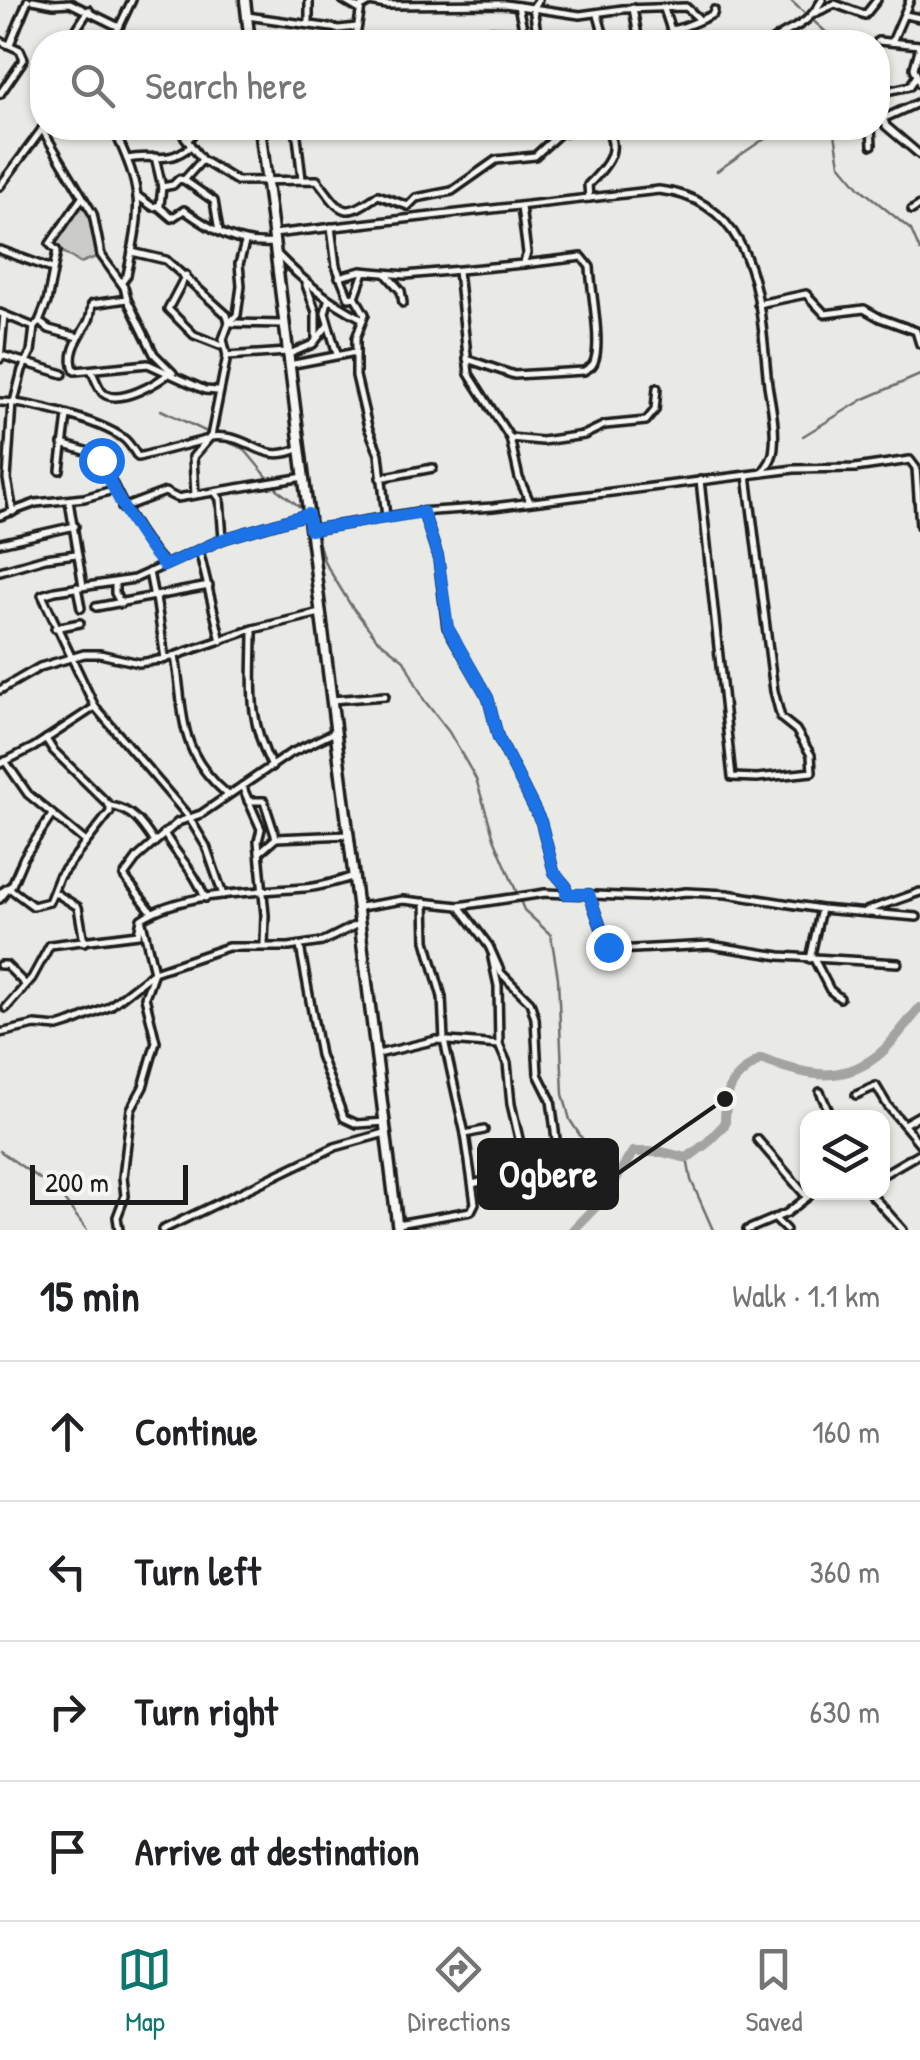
<!DOCTYPE html>
<html lang="en">
<head>
<meta charset="utf-8">
<style>
  body { margin:0; font-family:"Patrick Hand",sans-serif; background:#f2f2f2; color:#202124 }
  .controls { position:absolute; right:30px; bottom:30px; display:grid; overflow:hidden; border-radius:20px; box-shadow:0 2px 8px #0004 }
  .controls button { width:90px; height:90px; display:grid; place-items:center; padding:0; border:0; border-bottom:2px solid #e0e0e0; background:#fff; color:#202124; font:50px sans-serif }
  .scale { position:absolute; left:30px; bottom:25px; width:158px; box-sizing:border-box; padding-left:10px; border:5px solid #1c1c1c; border-top:0; font-size:28px; line-height:35px; white-space:nowrap; color:#1c1c1c; -webkit-text-stroke:8px #f6f6f2; paint-order:stroke }
  .stop { position:absolute; width:30px; height:30px; margin:-22px; border:8px solid #1a73e8; border-radius:50%; background:#fff }
  .stop.end { background:#1a73e8; border-color:#fff; box-shadow:0 2px 10px #0008 }
  .list { margin:0; padding:0; list-style:none }
  h2 { display:flex; justify-content:space-between; align-items:center; height:130px; margin:0; padding:0 40px; font-size:42px }
  h2 small { font-size:32px; font-weight:400; color:#757577 }
  .list li { display:grid; grid-template-columns:65px 1fr auto; gap:30px; align-items:center; box-sizing:border-box; height:140px; padding:0 40px; border-top:2px solid #e0e0e0 }
  .list b { display:block; font-size:38px; white-space:nowrap }
  .list em { font-size:32px; font-style:normal; color:#757577 }
  .icon { flex:none; width:55px; height:55px; fill:none; stroke:currentColor; stroke-width:2; stroke-linecap:round; stroke-linejoin:round }
  .map { position:relative; flex:none; width:920px; height:1230px; overflow:hidden }
  .search { position:absolute; background:#fff; box-shadow:0 2px 8px #0004; left:30px; right:30px; top:30px; height:110px; display:flex; align-items:center; gap:25px; box-sizing:border-box; padding:0 35px; border-radius:40px; color:#757577; font-size:38px }
  .sheet { height:690px; background:#fff }
  nav { display:flex; justify-content:space-around; align-items:center; box-sizing:border-box; height:140px; border-top:2px solid #e0e0e0; background:#fff; font-size:28px; color:#757577 }
  nav a { display:grid; justify-items:center; gap:5px }
  nav .on { color:#0f766e }
  .map>svg:first-child { display:block }
  .green { fill:#cbcbc7; stroke:#747472; stroke-width:2.5 }
  .lines { fill:none; stroke-linecap:round; stroke-linejoin:round }
  .stream { stroke:#6d6d6c; stroke-width:2.5 }
  .river { stroke:#a3a3a1; stroke-width:10 }
  .street-casing { stroke:#1c1c1c; stroke-width:12 }
  .secondary-casing { stroke:#1c1c1c; stroke-width:15 }
  .street { stroke:#f6f6f2; stroke-width:5 }
  .secondary { stroke:#f6f6f2; stroke-width:8 }
  .route { stroke:#1a73e8; stroke-width:12 }
  .leader { fill:none; stroke:#1c1c1c; stroke-width:4 }
  .callout-dot { fill:#1c1c1c; stroke:#f6f6f2; stroke-width:4 }
  .callout { fill:#1c1c1c; stroke:#1c1c1c; stroke-width:4 }
  .callout-label { font-size:38px; text-anchor:middle; font-weight:bold; fill:#fff }
</style>
</head>
<body>
<div class="map">
<svg width="920" height="1230" viewBox="0 0 920 1230">
  <rect width="100%" height="100%" fill="#e9e9e5"/>
  <filter id="ink" filterUnits="userSpaceOnUse"><feTurbulence type="fractalNoise" baseFrequency=".01" numOctaves="2"/><feDisplacementMap in="SourceGraphic" scale="20" xChannelSelector="R" yChannelSelector="G"/><feConvolveMatrix kernelMatrix="1 2 1 2 8 2 1 2 1" color-interpolation-filters="sRGB"/></filter>
  <g filter="url(#ink)">
    <!-- green -->
    <polygon class="green" points="81,201 92,215 99,256 80,263 51,244"/>
    <g class="lines">
      <!-- stream -->
      <g class="stream">
        <polyline points="790,0 837,42"/>
        <polyline points="834,128 840,164 860,188 911,230 920,251"/>
        <polyline points="717,171 761,141 791,128"/>
        <polyline points="161,410 209,433"/>
        <polyline points="803,436 864,399 920,375"/>
        <polyline points="221,439 244,449 279,491 304,510"/>
        <polyline points="312,520 324,561 350,604 377,639 404,660 424,700 449,732 476,779 494,838 524,910 551,935 558,978 563,1094 570,1120 581,1137 602,1163 617,1173"/>
        <polyline points="0,1151 58,1192 87,1230"/>
        <polyline points="687,1158 691,1180 713,1230"/>
      </g>
      <!-- river -->
      <path class="river" d="M573,1230L603,1199L633,1152H662L687,1158L707,1143L725,1124C725,1088 731,1078 761,1059C806,1076 845,1086 884,1050C897,1037 908,1021 920,1008"/>
      <!-- street casing -->
      <g class="street-casing">
        <g id="street">
          <polyline points="33,0 54,4 70,3 119,27"/>
          <polyline points="309,0 309,23"/>
          <polyline points="343,0 360,10"/>
          <polyline points="538,0 533,7 538,40 553,39 562,42"/>
          <polyline points="633,8 639,42"/>
          <path d="M664,9L671,30C685,28 701,20 713,14L714,10"/>
          <polyline points="815,13 835,4 865,15 877,0"/>
          <polyline points="598,15 603,33 614,42"/>
          <polyline points="905,15 920,18"/>
          <polyline points="247,16 339,29 357,27"/>
          <polyline points="0,41 20,50 24,59 0,94"/>
          <polyline points="878,41 920,45"/>
          <polyline points="68,42 89,10"/>
          <polyline points="112,42 132,0"/>
          <polyline points="355,42 361,7 370,2 386,5 505,4 580,15 623,9 686,7 698,18"/>
          <polyline points="475,42 486,31 524,32 518,6"/>
          <path d="M771,42C793,25 805,29 822,0"/>
          <polyline points="892,42 910,0"/>
          <polyline points="10,44 28,0"/>
          <polyline points="920,46 914,68 920,84"/>
          <polyline points="878,93 910,86 916,77"/>
          <polyline points="884,120 886,126 920,155"/>
          <polyline points="878,121 920,102"/>
          <path d="M113,128C144,192 142,207 127,275L122,282"/>
          <path d="M178,128L202,160L237,181L317,180C341,210 341,222 378,195L408,206"/>
          <polyline points="296,128 302,179"/>
          <polyline points="871,128 872,145"/>
          <polyline points="42,129 93,214 101,255 124,287 127,299 154,354 173,373"/>
          <polyline points="188,140 198,128"/>
          <path d="M127,159C157,153 165,166 191,146"/>
          <polyline points="184,180 214,201 219,231"/>
          <polyline points="0,186 43,128"/>
          <polyline points="162,187 173,185 179,179 184,180 202,160"/>
          <polyline points="140,198 153,207 160,205 162,187 155,157"/>
          <path d="M589,198L588,185C604,169 623,150 605,128"/>
          <path d="M158,206L172,218L184,210C212,230 238,246 274,243"/>
          <polyline points="408,206 416,198 452,191 496,160 535,156 559,134 586,128"/>
          <polyline points="912,210 920,205"/>
          <polyline points="331,227 336,266 349,298 355,297 365,314 356,338 356,376 368,427 379,454 386,517"/>
          <path d="M273,234L659,190C694,194 722,211 739,242C762,283 763,339 768,385C771,404 776,426 774,446C774,457 768,465 762,473"/>
          <polyline points="0,250 52,269"/>
          <polyline points="132,252 166,260 227,315 229,323"/>
          <path d="M277,254C304,282 328,301 363,319"/>
          <polyline points="458,271 469,374 510,438 519,478 530,502"/>
          <polyline points="186,275 168,309 194,335 222,346"/>
          <polyline points="387,275 401,291 403,303"/>
          <polyline points="339,277 361,271 406,275 523,264 527,253 521,207"/>
          <polyline points="306,285 316,312 316,340"/>
          <polyline points="355,297 364,272"/>
          <path d="M127,299L92,304C91,310 91,317 88,322C80,336 66,354 75,371L148,364L205,390L217,391"/>
          <polyline points="328,301 325,313 337,354"/>
          <polyline points="758,304 806,294 825,314 864,309 880,318 916,331 920,344"/>
          <polyline points="0,313 34,327 39,322 49,329 78,337"/>
          <polyline points="39,322 47,302 57,251 50,244 81,199"/>
          <polyline points="232,323 284,324"/>
          <polyline points="1,355 63,374"/>
          <polyline points="287,355 313,344 328,325"/>
          <polyline points="227,356 287,352"/>
          <polyline points="0,359 4,315"/>
          <path d="M467,359L514,375L584,371C590,367 593,367 595,359C601,339 591,290 590,267L582,257L523,264"/>
          <polyline points="289,365 356,352"/>
          <path d="M92,372C95,378 98,388 103,393C118,406 159,383 170,372"/>
          <path d="M0,402C29,402 100,421 123,438C130,443 133,450 138,457L205,440"/>
          <polyline points="12,402 7,479 13,512"/>
          <polyline points="14,402 22,370 31,352 34,327"/>
          <path d="M210,437C252,432 260,467 300,448"/>
          <polyline points="510,438 542,441 584,435 605,425 646,421 655,410 657,388"/>
          <path d="M62,444L99,455C118,495 134,532 165,565"/>
          <polyline points="60,470 67,416"/>
          <polyline points="380,478 433,468"/>
          <polyline points="700,480 732,777 757,778 812,772 811,755 796,730 781,718 774,691 747,475"/>
          <polyline points="215,492 220,499 223,539"/>
          <polyline points="195,495 193,457 211,436 227,356 223,339 229,323 237,315 241,286 239,264 245,243"/>
          <polyline points="69,501 83,586"/>
          <polyline points="122,508 165,492 177,498 304,477"/>
          <polyline points="423,512 438,557 447,627 488,698 498,737 541,822 554,872 566,886 566,893"/>
          <polyline points="0,516 36,503 84,498 113,490"/>
          <polyline points="310,530 418,512 493,507 794,469 855,468 910,460 916,468 920,526"/>
          <polyline points="0,543 75,526"/>
          <polyline points="199,550 221,641"/>
          <polyline points="0,571 45,558 76,554"/>
          <polyline points="149,572 154,597"/>
          <polyline points="115,583 115,593 121,604"/>
          <polyline points="77,587 81,608"/>
          <polyline points="156,597 165,659"/>
          <polyline points="96,607 209,586"/>
          <polyline points="55,628 80,623"/>
          <path d="M253,629C253,686 246,714 272,767"/>
          <path d="M175,656C185,714 177,751 226,793"/>
          <polyline points="0,690 40,667 84,654 100,654 139,663 165,659 253,629 320,613"/>
          <polyline points="331,700 385,696"/>
          <path d="M46,739L53,750L110,806C132,809 142,824 154,842"/>
          <polyline points="5,761 28,794 86,842"/>
          <polyline points="0,764 34,747 95,707"/>
          <polyline points="242,786 261,829 258,841 265,915 264,945"/>
          <polyline points="248,801 264,801 276,838"/>
          <path d="M164,833C178,858 195,871 205,898"/>
          <polyline points="260,852 276,838 348,835"/>
          <polyline points="54,892 78,907 84,942"/>
          <polyline points="0,893 12,885 24,857 52,815"/>
          <polyline points="589,894 608,947 615,950 710,945 780,956 898,963"/>
          <polyline points="223,895 206,846 188,816 95,707 42,595 55,591 134,579 223,539 308,514"/>
          <polyline points="0,899 9,888 33,906 49,902 59,877 110,812 110,806"/>
          <polyline points="425,902 426,941 442,997 444,1040 465,1134"/>
          <polyline points="459,906 489,946 501,973 530,1002 535,1018 538,1074 551,1100 556,1139 555,1150 543,1164 473,1184"/>
          <polyline points="360,907 403,900 459,906 545,893 644,897 686,892 727,894 821,909 917,917"/>
          <polyline points="866,911 920,892"/>
          <polyline points="152,912 124,876 138,857 178,822 201,814 289,754 335,732"/>
          <polyline points="300,946 320,1055 344,1118 357,1124 386,1122"/>
          <polyline points="492,958 498,986 499,1045"/>
          <polyline points="810,959 821,909"/>
          <polyline points="814,959 830,990 840,998"/>
          <polyline points="0,965 6,965 25,984"/>
          <path d="M6,1008L32,978L50,945L138,934L141,919C181,892 258,892 305,888C321,887 337,881 352,877"/>
          <polyline points="0,1033 35,1025 58,1027 71,1023 109,1007 154,972 228,947 289,947 322,942 360,923"/>
          <polyline points="378,1054 436,1040 499,1045 507,1063 511,1104 526,1169"/>
          <polyline points="820,1092 832,1118"/>
          <polyline points="856,1095 876,1086 888,1106 920,1144"/>
          <polyline points="904,1124 920,1115"/>
          <polyline points="757,1139 807,1197"/>
          <polyline points="882,1175 920,1153"/>
          <polyline points="869,1192 903,1230"/>
          <polyline points="774,1218 786,1230"/>
          <polyline points="397,1224 471,1211 475,1203 465,1134 484,1130"/>
          <polyline points="119,1230 117,1217 125,1196 123,1177 131,1109 143,1087 156,1042 145,997 154,972 142,922"/>
          <polyline points="162,1230 335,1147 385,1133"/>
          <polyline points="747,1230 787,1213 814,1192"/>
        </g>
      </g>
      <!-- secondary casing -->
      <g class="secondary-casing">
        <g id="secondary">
          <polyline points="245,0 250,42"/>
          <polyline points="260,128 398,1230"/>
        </g>
      </g>
      <!-- street -->
      <use href="#street" class="street"/>
      <!-- secondary -->
      <use href="#secondary" class="secondary"/>
    </g>
  </g>
  <g class="lines" filter="url(#ink)">
    <!-- route -->
    <path class="route" d="M101,460C117,500 136,534 164,566L223,539L308,514L310,530L423,512L438,557L448,628L488,698L498,737L541,822L554,872L566,886V894H589L608,947"/>
  </g>
  <!-- callouts -->
  <path class="leader" d="M725 1099L617 1174"/>
  <circle class="callout-dot" cx="725" cy="1099" r="10"/>
  <rect class="callout" x="479" y="1140" width="138" height="68" rx="10"/>
  <g class="callout-label">
    <text x="548" y="1187">Ogbere</text>
  </g>
</svg>
<div class="controls">
<button><svg class="icon" aria-label="layers" viewBox="0 0 24 24"><path d="M12 4l9 5-9 5-9-5zM3 14l9 5 9-5"/></svg></button>
</div>
<div class="scale">200 m</div>
<div class="stop" style="left:101px;top:460px"></div>
<div class="stop end" style="left:608px;top:947px"></div>
<div class="search"><svg class="icon" aria-label="search" viewBox="0 0 24 24"><circle cx="10" cy="10" r="6"/><path d="M15 15l6 6"/></svg>Search here</div>
</div>
<section class="sheet">
<h2>15 min<small>Walk · 1.1 km</small></h2>
<ul class="list">
<li><svg class="icon" aria-label="ahead" viewBox="0 0 24 24"><path d="M12 20V5M6 11l6-6 6 6"/></svg><div><b>Continue</b></div><em>160 m</em></li>
<li><svg class="icon" aria-label="left" viewBox="0 0 24 24"><path d="M17 20v-9H6M10 6l-5 5 5 5"/></svg><div><b>Turn left</b></div><em>360 m</em></li>
<li><svg class="icon" aria-label="right" viewBox="0 0 24 24"><path d="M7 20v-9h11M14 6l5 5-5 5"/></svg><div><b>Turn right</b></div><em>630 m</em></li>
<li><svg class="icon" aria-label="arrive" viewBox="0 0 24 24"><path d="M6 21V4h12l-3 4 3 4H6"/></svg><div><b>Arrive at destination</b></div></li>
</ul>
</section>
<nav>
<a class="on"><svg class="icon" aria-label="map" viewBox="0 0 24 24"><path d="M3 6l6-2 6 2 6-2v14l-6 2-6-2-6 2zM9 4v14M15 6v14"/></svg>Map</a>
<a><svg class="icon" aria-label="directions" viewBox="0 0 24 24"><path d="M12 3l9 9-9 9-9-9zM9 14v-3h6M13 9l2 2-2 2"/></svg>Directions</a>
<a><svg class="icon" aria-label="saved" viewBox="0 0 24 24"><path d="M7 4h10v16l-5-4-5 4z"/></svg>Saved</a>
</nav>
</body>
</html>
